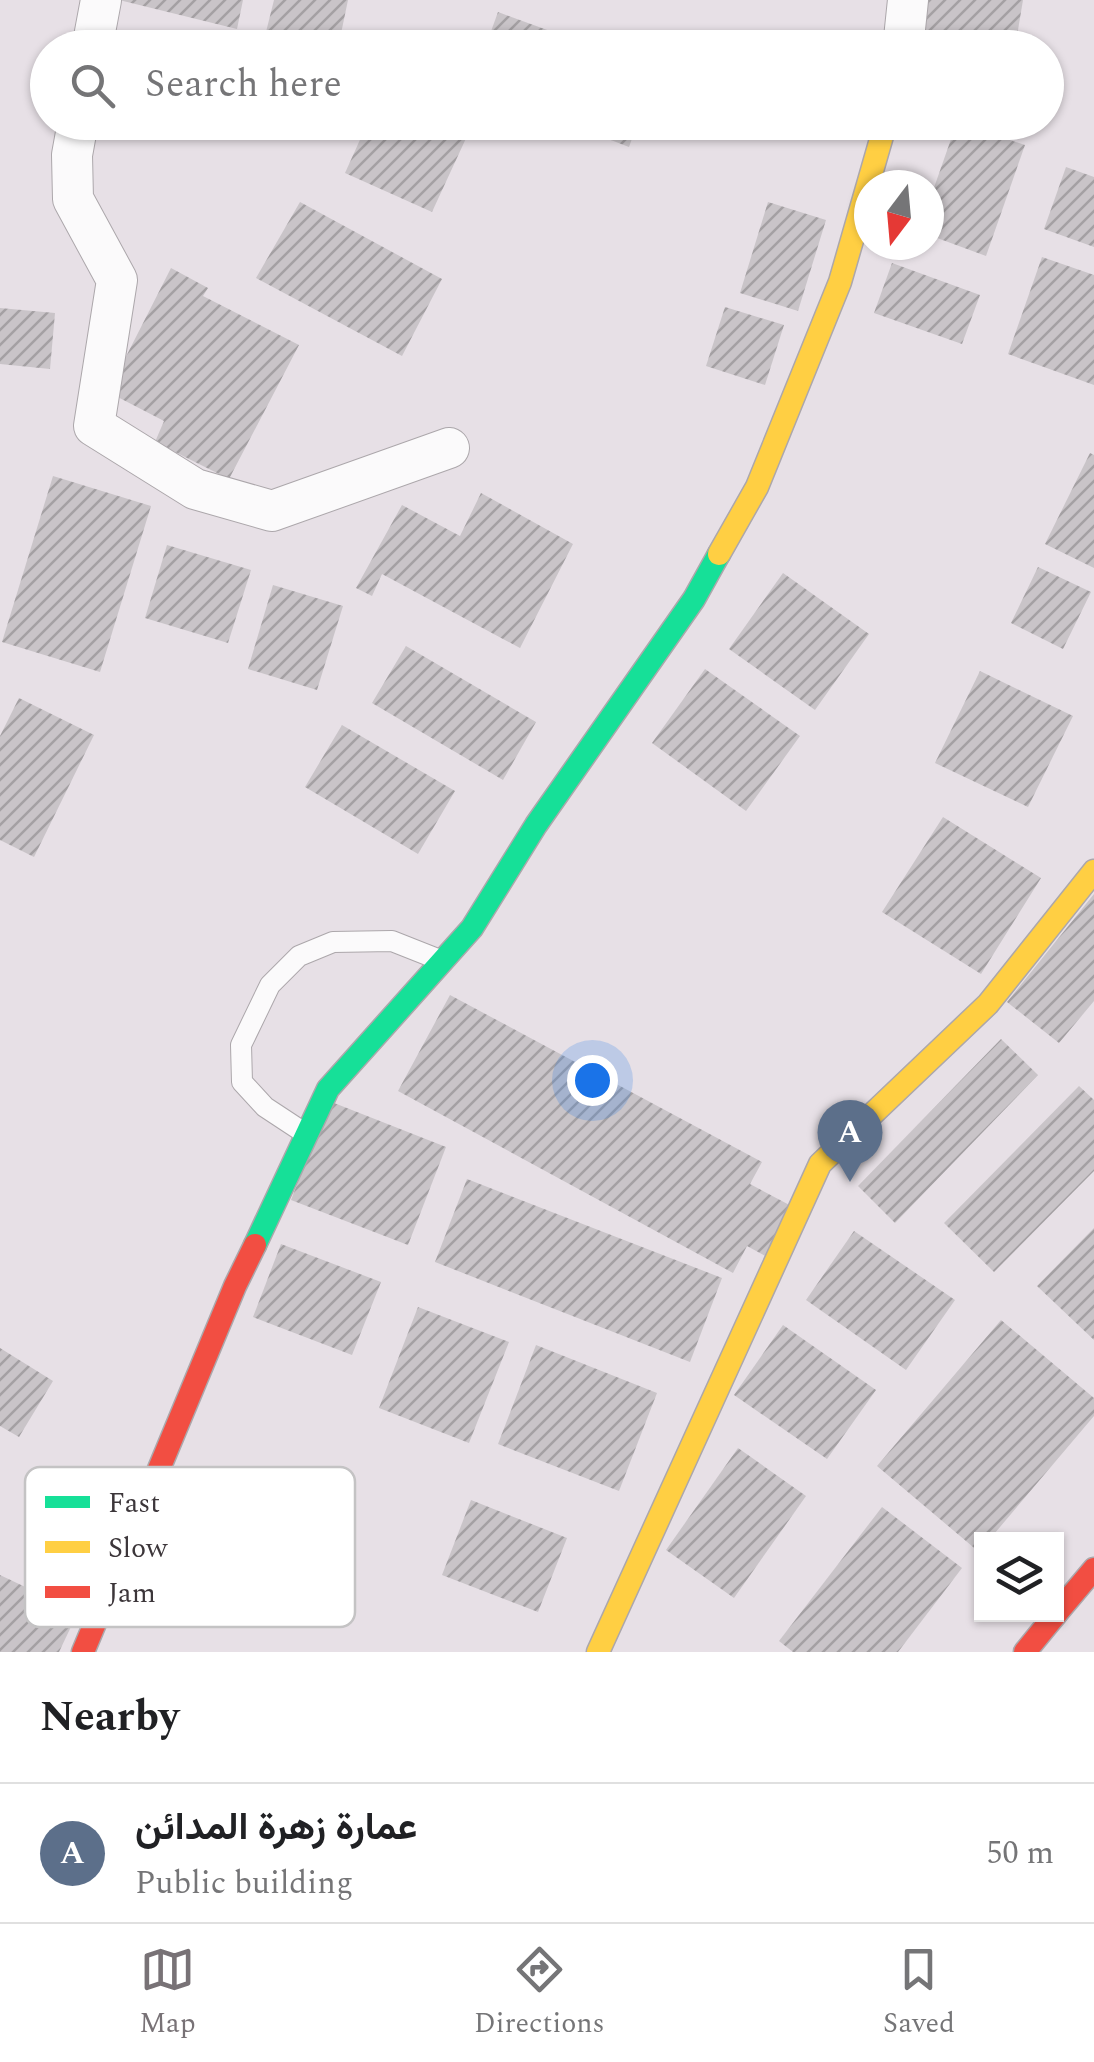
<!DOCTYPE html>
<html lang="en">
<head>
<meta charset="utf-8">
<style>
  body { margin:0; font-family:Spectral,Vazirmatn,serif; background:#f6f6f6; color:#202124 }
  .controls { position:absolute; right:30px; bottom:30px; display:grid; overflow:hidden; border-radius:0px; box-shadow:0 2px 8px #0004 }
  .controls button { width:90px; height:90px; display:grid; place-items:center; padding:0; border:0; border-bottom:2px solid #e0e0e0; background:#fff; color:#202124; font:50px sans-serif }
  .compass { position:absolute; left:854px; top:170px; width:90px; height:90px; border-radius:50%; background:#fff; box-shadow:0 2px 8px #0004; rotate:196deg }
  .you { position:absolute; left:592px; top:1080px; width:35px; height:35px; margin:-25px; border:8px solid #fff; border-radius:50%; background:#1a73e8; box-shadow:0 0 0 15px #1a73e833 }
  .badge { display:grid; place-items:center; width:65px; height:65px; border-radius:50%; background:#787276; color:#fff; font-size:32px; font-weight:700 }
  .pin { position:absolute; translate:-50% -82px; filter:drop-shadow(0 2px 5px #0008) }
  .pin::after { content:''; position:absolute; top:52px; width:35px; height:30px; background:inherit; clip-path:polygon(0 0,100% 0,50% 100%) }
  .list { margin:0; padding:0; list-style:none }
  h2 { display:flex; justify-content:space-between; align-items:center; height:130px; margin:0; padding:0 40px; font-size:42px }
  h2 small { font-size:32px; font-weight:400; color:#757577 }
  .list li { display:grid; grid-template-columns:65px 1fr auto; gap:30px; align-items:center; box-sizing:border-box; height:140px; padding:0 40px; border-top:2px solid #e0e0e0 }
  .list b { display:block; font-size:38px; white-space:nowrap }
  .list p { margin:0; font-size:32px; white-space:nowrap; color:#757577 }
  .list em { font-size:32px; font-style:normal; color:#757577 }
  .icon { flex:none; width:55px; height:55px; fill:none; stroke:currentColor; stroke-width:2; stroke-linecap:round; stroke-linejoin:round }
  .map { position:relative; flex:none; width:1094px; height:1652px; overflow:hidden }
  .search { position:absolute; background:#fff; box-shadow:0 2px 8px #0004; left:30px; right:30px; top:30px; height:110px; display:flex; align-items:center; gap:25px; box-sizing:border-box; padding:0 35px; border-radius:55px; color:#757577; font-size:38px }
  .sheet { height:270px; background:#fff }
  nav { display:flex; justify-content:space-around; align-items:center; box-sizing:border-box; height:140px; border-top:2px solid #e0e0e0; background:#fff; font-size:28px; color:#757577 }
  nav a { display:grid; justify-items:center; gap:5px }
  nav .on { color:#787276 }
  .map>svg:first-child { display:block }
  .building { fill:url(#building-hatch) }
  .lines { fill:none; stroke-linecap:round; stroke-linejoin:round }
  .lane-casing { stroke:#aca7ab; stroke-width:22 }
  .street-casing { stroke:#aca7ab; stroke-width:42 }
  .fast-casing { stroke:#aca7ab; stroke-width:25 }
  .slow-casing { stroke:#aca7ab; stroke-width:25 }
  .jam-casing { stroke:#aca7ab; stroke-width:25 }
  .lane { stroke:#fbfafb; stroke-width:20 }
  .street { stroke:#fbfafb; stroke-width:40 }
  .fast { stroke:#16e098; stroke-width:22 }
  .slow { stroke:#ffcf43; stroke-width:22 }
  .jam { stroke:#f24e42; stroke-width:22 }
  .key { fill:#fff; stroke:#c4c3c4; stroke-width:2.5 }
  .key-label { font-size:28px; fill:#3c363a }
</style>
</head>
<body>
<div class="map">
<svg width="1094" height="1652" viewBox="0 0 1094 1652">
  <defs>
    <pattern id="building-hatch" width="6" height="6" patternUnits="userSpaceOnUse" patternTransform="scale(2.5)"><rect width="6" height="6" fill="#c9c4c8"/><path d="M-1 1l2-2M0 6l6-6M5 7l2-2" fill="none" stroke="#a4a0a3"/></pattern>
  </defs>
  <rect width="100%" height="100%" fill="#e7e0e6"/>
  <!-- building -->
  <g class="building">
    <polygon points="119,0 243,0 237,29"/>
    <polygon points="274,0 348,0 338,48 266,32"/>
    <polygon points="926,0 1023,0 1015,48 919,48"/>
    <polygon points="498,12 594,47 594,48 485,48"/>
    <polygon points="368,122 442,122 468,134 432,212 345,173"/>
    <polygon points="564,122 638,122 629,147"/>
    <polygon points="957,122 1025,145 986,256 929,235 929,202"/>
    <polygon points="1066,167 1094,177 1094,247 1044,229"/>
    <polygon points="300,202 442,279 402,356 256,278"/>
    <polygon points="768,202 826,220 798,311 740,293"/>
    <polygon points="1042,257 1094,275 1094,385 1008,354"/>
    <polygon points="892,263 980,295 962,344 874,313"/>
    <polygon points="171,268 208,288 203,296 299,345 229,479 155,442 164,421 108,392"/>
    <polygon points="725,307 784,325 765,385 706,366"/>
    <polygon points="0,308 55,313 50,369 0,364"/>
    <polygon points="1090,453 1094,455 1094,568 1045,544"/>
    <polygon points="53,476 151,506 100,672 2,642"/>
    <polygon points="481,493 573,544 520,648 382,574 372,596 356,588 402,505 460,536"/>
    <polygon points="167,545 251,570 228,643 145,618"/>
    <polygon points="1038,567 1091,592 1063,649 1011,623"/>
    <polygon points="783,573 869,634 815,710 729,649"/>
    <polygon points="273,585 343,606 317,690 248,669"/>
    <polygon points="406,646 536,722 503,780 372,703"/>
    <polygon points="705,669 800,736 746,811 652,743"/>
    <polygon points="980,671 1073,716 1028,807 935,763"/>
    <polygon points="19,698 94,735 34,857 0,840 0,736"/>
    <polygon points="342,725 455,791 418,854 305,787"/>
    <polygon points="943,817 1041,878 981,974 882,912"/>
    <polygon points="1094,894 1094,1001 1059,1043 1007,1002"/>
    <polygon points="450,995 762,1162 750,1184 797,1209 771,1259 747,1246 733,1273 398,1091"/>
    <polygon points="1001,1039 1038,1075 895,1223 858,1186"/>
    <polygon points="1079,1086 1094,1100 1094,1171 994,1272 944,1223"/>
    <polygon points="329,1101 446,1147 408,1245 291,1200"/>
    <polygon points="467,1179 722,1278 690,1362 435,1262"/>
    <polygon points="1094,1228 1094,1340 1037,1286"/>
    <polygon points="854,1231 955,1300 906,1370 806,1300"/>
    <polygon points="281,1244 381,1282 352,1355 253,1317"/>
    <polygon points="418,1307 509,1342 469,1443 379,1408"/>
    <polygon points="1001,1320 1094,1398 1094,1416 989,1540 982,1540 982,1549 979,1552 877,1466"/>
    <polygon points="783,1325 876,1390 827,1459 734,1395"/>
    <polygon points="536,1345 657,1393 619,1491 498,1444"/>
    <polygon points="0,1348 53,1381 19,1437 0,1426"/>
    <polygon points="738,1448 806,1496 734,1598 666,1550"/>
    <polygon points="471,1500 567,1538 538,1612 442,1575"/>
    <polygon points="882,1507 962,1568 898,1652 793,1652 779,1641"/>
    <polygon points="0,1575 78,1612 59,1652 0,1652"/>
  </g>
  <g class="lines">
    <!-- lane casing -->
    <g class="lane-casing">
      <polyline id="lane" points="306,1134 265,1107 242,1082 241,1045 270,985 299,956 333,942 392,941 440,960"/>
    </g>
    <!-- street casing -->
    <g class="street-casing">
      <g id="street">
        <polyline points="92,48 101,0"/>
        <polyline points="903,48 908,0"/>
        <polyline points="78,122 72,155 73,199 117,280 94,426 195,489 272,511 449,448"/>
      </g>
    </g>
    <!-- fast casing -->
    <g class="fast-casing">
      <polyline id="fast" points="255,1245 328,1089 472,928 536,825 694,599 719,554"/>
    </g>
    <!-- slow casing -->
    <g class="slow-casing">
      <g id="slow">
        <polyline points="719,554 757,487 840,282 886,122"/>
        <polyline points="598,1652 820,1164 988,1004 1094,871"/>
      </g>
    </g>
    <!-- jam casing -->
    <g class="jam-casing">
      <g id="jam">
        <polyline points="1056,1614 1094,1569"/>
        <polyline points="83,1652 235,1286 255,1245"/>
        <polyline points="1025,1652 1056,1614"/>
      </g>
    </g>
    <!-- lane -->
    <use href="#lane" class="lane"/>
    <!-- street -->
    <use href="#street" class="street"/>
    <!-- fast -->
    <use href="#fast" class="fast"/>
    <!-- slow -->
    <use href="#slow" class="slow"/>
    <!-- jam -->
    <use href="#jam" class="jam"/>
  </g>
  <!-- legend -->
  <rect x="25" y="1467" width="330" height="160" rx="15" class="key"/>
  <rect x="45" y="1496" width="45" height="12" fill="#16e098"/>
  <rect x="45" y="1541" width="45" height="12" fill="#ffcf43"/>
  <rect x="45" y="1586" width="45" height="12" fill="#f24e42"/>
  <g class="key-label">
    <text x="108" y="1512">Fast</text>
    <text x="108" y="1557">Slow</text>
    <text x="108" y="1602">Jam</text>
  </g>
</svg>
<div class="controls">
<button><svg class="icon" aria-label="layers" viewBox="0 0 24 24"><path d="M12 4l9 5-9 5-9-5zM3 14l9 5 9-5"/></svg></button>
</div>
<svg class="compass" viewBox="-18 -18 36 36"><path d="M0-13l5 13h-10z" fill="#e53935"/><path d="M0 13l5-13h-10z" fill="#757577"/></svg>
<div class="you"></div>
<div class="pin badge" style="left:850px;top:1182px;background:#5c6f8a">A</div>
<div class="search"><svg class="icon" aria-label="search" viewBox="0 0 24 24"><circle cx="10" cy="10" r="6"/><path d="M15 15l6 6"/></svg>Search here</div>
</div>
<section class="sheet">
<h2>Nearby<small></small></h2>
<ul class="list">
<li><span class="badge" style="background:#5c6f8a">A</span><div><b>عمارة زهرة المدائن</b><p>Public building</p></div><em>50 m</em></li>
</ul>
</section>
<nav>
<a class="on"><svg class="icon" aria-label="map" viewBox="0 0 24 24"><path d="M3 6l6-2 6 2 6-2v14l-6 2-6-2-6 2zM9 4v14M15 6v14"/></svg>Map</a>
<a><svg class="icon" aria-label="directions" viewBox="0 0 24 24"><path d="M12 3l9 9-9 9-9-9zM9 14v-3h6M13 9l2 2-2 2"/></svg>Directions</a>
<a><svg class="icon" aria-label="saved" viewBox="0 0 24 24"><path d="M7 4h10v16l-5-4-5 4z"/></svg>Saved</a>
</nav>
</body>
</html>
